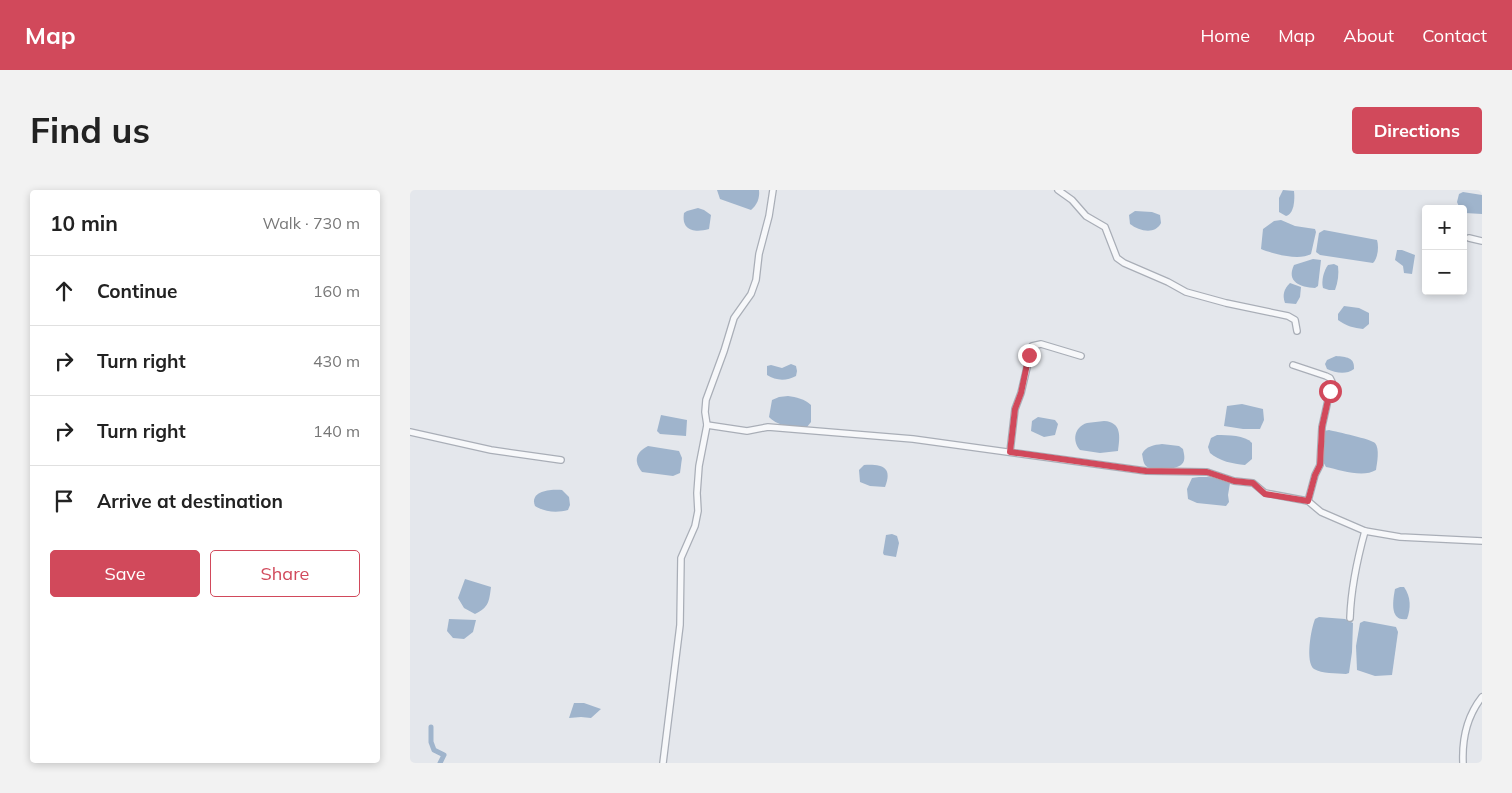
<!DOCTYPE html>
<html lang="en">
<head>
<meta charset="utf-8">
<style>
  body { margin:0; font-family:Mulish,sans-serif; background:#f2f2f2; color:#222 }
  .controls { position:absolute; right:15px; top:15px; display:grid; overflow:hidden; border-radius:5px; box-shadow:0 2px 8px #0003 }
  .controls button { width:45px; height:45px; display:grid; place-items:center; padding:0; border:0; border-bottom:1px solid #e0e0e0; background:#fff; color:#222; font:25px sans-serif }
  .stop { position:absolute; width:15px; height:15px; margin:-11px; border:4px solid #d1495b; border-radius:50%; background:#fff }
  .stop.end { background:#d1495b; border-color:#fff; box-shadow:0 1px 5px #0008 }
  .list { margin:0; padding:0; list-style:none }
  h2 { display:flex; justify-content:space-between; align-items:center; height:65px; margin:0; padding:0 20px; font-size:21px }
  h2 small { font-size:16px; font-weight:400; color:#767676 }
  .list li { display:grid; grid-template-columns:32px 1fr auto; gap:15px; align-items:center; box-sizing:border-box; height:70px; padding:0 20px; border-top:1px solid #e0e0e0 }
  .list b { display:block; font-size:19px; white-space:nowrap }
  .list em { font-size:16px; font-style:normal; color:#767676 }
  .actions { display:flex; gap:10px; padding:15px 20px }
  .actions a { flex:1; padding:11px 0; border:1px solid #d1495b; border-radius:5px; text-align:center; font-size:18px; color:#d1495b }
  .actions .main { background:#d1495b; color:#fff }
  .icon { flex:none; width:28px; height:28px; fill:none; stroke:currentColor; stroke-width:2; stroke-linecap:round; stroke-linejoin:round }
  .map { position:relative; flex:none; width:1072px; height:573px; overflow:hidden; border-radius:5px }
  header { display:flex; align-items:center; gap:30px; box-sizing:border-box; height:70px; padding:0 25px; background:#d1495b; color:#fff }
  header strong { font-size:24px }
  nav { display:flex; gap:28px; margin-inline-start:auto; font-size:18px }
  .intro { display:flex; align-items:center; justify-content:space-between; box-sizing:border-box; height:120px; padding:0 30px }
  h1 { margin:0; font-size:35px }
  .button { padding:12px 22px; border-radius:5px; background:#d1495b; color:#fff; font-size:18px; font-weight:700 }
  main { display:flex; gap:30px; padding:0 30px }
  aside { flex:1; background:#fff; border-radius:5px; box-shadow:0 2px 8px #0003 }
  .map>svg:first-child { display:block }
  .water { fill:#9fb4cc }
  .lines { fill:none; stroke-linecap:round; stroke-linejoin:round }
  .canal { stroke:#9fb4cc; stroke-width:5 }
  .street-casing { stroke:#a9aeb7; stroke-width:8 }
  .street { stroke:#f7f8fa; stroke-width:5.5 }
  .route { stroke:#d1495b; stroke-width:6 }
</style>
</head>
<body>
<header>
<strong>Map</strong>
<nav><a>Home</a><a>Map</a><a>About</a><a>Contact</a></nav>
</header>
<div class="intro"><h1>Find us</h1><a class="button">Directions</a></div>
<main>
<aside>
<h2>10 min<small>Walk · 730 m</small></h2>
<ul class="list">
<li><svg class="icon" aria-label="ahead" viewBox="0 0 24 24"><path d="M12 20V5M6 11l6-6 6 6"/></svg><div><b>Continue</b></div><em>160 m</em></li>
<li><svg class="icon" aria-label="right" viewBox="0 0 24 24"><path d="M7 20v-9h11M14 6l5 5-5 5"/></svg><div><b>Turn right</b></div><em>430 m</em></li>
<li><svg class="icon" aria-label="right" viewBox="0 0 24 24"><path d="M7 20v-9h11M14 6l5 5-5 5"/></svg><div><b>Turn right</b></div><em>140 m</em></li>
<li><svg class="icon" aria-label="arrive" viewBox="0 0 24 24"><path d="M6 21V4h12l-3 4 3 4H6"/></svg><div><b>Arrive at destination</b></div></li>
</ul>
<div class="actions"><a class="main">Save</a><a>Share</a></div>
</aside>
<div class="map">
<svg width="1072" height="573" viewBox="0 0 1072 573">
  <rect width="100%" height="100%" fill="#e4e7ec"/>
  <!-- water -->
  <g class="water">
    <path d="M307,0H349C350,8 347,15 341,20L310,9Z"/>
    <path d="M873,0L884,1C885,10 884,24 876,26L869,22V8Z"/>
    <polygon points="1053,2 1072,5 1072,24 1055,23 1053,19 1050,19 1047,12 1049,4"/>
    <path d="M288,18L294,20L301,25L299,39C285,43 271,41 274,23L277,21Z"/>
    <path d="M725,21L742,22L750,25L751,33C745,45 729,41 720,34L719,25Z"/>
    <path d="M871,30L885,36L905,39L906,42L901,64C889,71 863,64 851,59L853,39L864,31Z"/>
    <path d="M914,40L967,50C969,57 968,68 963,73L910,65L906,62L909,43Z"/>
    <polygon points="987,60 992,60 1005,65 1002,84 994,83 993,76 985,70"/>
    <path d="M903,69L911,70L908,96L905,98C890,97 876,92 884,75Z"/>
    <path d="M924,74L928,76C929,84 928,92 925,100H919L913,98C911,91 914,80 918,75Z"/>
    <path d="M880,93L891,97L890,107L886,114L875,113C872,105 874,99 880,93Z"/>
    <path d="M934,116L949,118L959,123V134L953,139C944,138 936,136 928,130V124Z"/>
    <path d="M926,166C936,167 945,167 944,179C936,185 926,183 917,179L915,174L917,170Z"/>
    <path d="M381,174L386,176L387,181L386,186C377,191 366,191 357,185V176L361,175L372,178Z"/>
    <path d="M378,206C386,207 395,209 401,215V232L397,237C383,236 370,238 359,227L362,210L369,207Z"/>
    <polygon points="832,214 853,219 854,230 850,239 833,239 814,236 817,216"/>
    <polygon points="251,225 277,230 276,246 250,244 247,241"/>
    <polygon points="628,227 645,230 648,234 645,245 634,247 621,241 622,231"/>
    <path d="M694,231C712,232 710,247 708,261L690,263L670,260C662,251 664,237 677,233C682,232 689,232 694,231Z"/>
    <path d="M919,240C927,242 961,249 965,253C970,259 967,273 966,280C953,288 930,280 916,277L912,270L914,241Z"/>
    <path d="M807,245C818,245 835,245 842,253V269L835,275C823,274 809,271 800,263L798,257L801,248Z"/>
    <path d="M752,254L769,256L773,259C774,264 776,270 772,274C767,280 741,281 736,276C733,273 733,268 732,264C736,256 744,255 752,254Z"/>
    <path d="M238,256L269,261L272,268L270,283L263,286L232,282C223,271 226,262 238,256Z"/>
    <path d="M454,275C472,274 483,277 475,297L460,296L450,292L449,280Z"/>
    <path d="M789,287C799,287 812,287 820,293L818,305L819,312L816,316L787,313L778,309L777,299L782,288Z"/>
    <path d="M152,300L159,307L160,315L158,320C147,323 134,322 125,316C119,301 141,299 152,300Z"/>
    <polygon points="482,344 487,346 489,353 486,367 474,365 473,363 476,345"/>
    <path d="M55,389L81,397C79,412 79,417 65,424L54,418L48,408Z"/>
    <path d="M990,397H994C1001,407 1001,418 997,429C979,432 983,410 985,399Z"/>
    <path d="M909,427L935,429L943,433L942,462L939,483L936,484C926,483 912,484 904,479C895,472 901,439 905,429Z"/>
    <polygon points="39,429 66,430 63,442 54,449 43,448 37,441"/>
    <polygon points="954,431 986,437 988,442 982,485 965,486 947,480 946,456 950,433"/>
    <polygon points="164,513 174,513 191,519 181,528 171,527 159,528"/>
  </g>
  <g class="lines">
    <!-- canal -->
    <polyline class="canal" points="21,537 21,552 24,560 34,565 30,573"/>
    <!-- street casing -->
    <g class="street-casing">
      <g id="street">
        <polyline points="648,0 662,10 676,26 695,37 707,68 714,73 758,92 776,102 816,113 878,126 885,130 887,141"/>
        <polyline points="1059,48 1072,51"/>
        <polyline points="883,175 916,186 920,188 922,192 912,237 910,275 905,285 898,311"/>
        <polyline points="297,235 337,241 358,237 503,249 736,281 797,282 824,291 843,293 855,303 898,311 911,322 955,341 990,347 1072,351"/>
        <polyline points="0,242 81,260 151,270"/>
        <polyline points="600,262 605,219 611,203 622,156 631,154 671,166"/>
        <path d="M940,428C941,398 947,370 955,341"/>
        <polyline points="253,573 270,435 271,368 285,336 288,321 287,303 289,276 297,235 295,222 296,210 314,161 324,128 341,104 346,90 349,64 359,26 363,0"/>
        <path d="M1053,573C1052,550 1057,526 1072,507"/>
      </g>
    </g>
    <!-- street -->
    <use href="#street" class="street"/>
  </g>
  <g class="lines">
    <!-- route -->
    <polyline class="route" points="619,165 611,203 605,219 600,262 736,281 797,282 824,291 843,293 855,304 898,311 905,285 910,275 912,237 920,201"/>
  </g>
</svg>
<div class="controls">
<button>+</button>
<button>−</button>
</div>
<div class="stop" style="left:920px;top:201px"></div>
<div class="stop end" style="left:619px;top:165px"></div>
</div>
</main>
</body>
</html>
